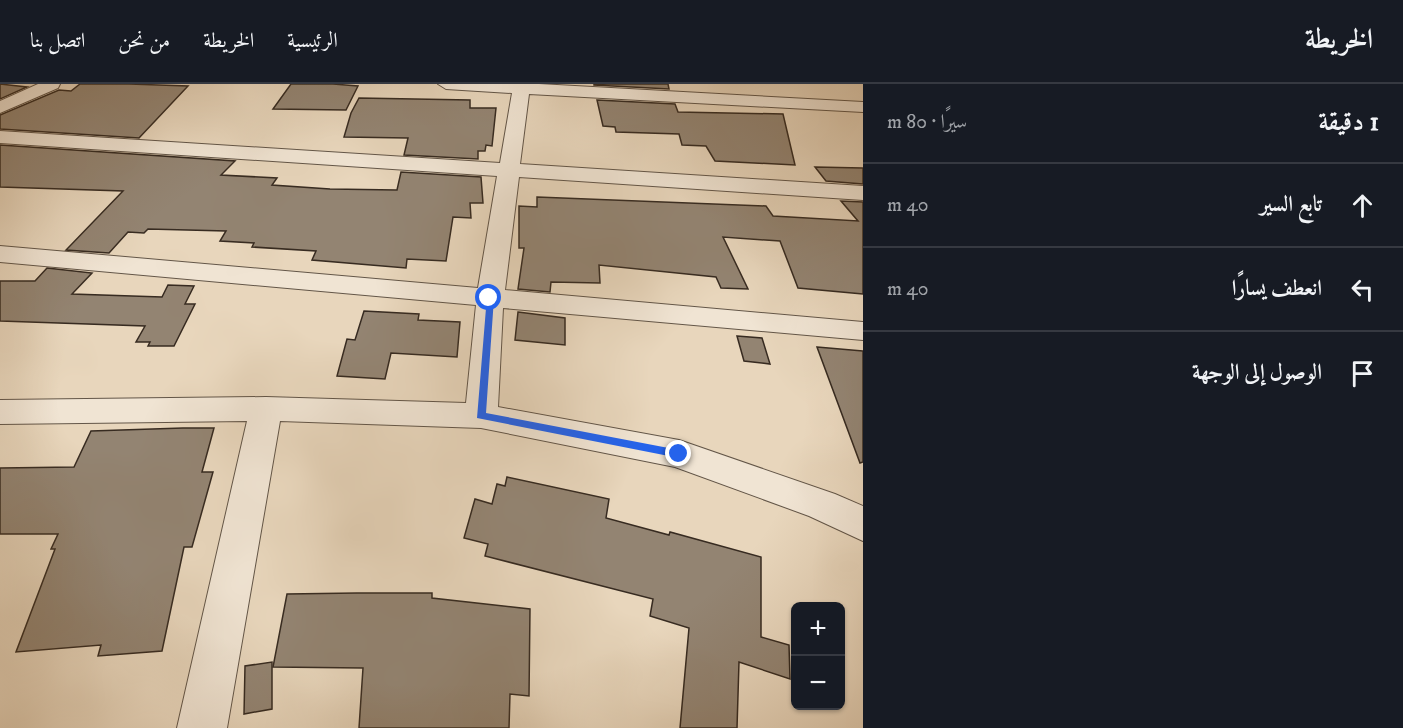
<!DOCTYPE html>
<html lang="ar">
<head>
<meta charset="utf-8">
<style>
  body { margin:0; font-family:"IM FELL DW Pica",Amiri,serif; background:#242831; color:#f1f3f6; direction:rtl }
  .controls { position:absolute; right:18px; bottom:18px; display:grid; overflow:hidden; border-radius:9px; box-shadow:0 2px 4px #0004 }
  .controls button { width:54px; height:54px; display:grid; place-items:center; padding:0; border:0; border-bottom:2px solid #363941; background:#171b24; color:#f1f3f6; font:30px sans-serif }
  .stop { position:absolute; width:18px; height:18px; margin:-14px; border:4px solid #2563eb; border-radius:50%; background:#fff }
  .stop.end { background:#2563eb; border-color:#fff; box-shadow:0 2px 6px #0008 }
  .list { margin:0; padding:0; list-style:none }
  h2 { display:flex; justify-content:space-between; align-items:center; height:78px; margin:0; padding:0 24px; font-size:26px }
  h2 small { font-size:20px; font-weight:400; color:#9ea1a6 }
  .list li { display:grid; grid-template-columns:39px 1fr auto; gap:18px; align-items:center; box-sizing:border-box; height:84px; padding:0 24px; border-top:2px solid #363941 }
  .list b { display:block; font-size:22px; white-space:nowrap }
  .list em { font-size:20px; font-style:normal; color:#9ea1a6 }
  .icon { flex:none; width:33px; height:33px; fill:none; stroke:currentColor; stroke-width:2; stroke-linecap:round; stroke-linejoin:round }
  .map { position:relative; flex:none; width:863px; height:644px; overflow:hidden; direction:ltr }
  header { display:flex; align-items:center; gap:36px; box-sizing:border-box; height:84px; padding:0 30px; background:#171b24; border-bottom:2px solid #363941 }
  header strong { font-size:28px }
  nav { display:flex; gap:33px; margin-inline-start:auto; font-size:21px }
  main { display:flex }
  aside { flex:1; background:#171b24 }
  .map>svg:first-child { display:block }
  .building { fill:#938472; stroke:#372b21; stroke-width:1.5 }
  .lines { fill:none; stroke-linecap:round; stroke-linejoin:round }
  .minor-casing { stroke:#635648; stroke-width:2 }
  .minor { fill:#f0e4d3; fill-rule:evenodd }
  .route { fill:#2563eb }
</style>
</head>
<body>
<header>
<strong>الخريطة</strong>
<nav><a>الرئيسية</a><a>الخريطة</a><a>من نحن</a><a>اتصل بنا</a></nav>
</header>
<main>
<aside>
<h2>1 دقيقة<small>سيرًا · 80 m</small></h2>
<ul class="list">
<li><svg class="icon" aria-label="ahead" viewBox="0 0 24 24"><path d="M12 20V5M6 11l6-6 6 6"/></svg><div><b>تابع السير</b></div><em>40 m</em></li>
<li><svg class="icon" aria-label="left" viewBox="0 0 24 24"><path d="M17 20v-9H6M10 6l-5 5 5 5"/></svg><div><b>انعطف يسارًا</b></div><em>40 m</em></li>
<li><svg class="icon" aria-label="arrive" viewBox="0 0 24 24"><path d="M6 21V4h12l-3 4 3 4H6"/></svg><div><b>الوصول إلى الوجهة</b></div></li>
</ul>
</aside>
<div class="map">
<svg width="863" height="644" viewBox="0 0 863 644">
  <rect width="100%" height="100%" fill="#e8d6bc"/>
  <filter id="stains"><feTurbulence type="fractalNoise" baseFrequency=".00333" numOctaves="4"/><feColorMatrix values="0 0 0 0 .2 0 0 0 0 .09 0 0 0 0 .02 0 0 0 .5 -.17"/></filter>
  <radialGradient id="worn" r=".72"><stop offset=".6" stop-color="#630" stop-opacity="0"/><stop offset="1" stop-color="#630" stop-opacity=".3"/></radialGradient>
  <!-- building -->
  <g class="building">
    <polygon points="0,0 27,3 0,15"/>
    <polygon points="80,0 129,0 188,2 139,54 0,45 0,31 59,6 71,7"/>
    <polygon points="291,0 333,0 358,2 346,26 273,25"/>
    <polygon points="594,0 668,0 669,5 594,1"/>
    <polygon points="359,14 470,16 470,24 496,24 492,62 486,61 485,67 478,67 478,75 404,71 408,54 344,53 351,29"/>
    <polygon points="597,16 675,20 678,28 783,30 795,81 715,77 706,62 682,61 679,50 616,48 615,43 603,42"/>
    <polygon points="0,61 235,77 221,91 277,94 272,101 330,105 397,106 401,88 481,93 483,119 470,119 471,134 453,133 446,177 407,175 406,184 312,176 316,167 252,163 254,159 220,157 226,147 148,145 144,149 128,148 109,169 66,166 123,107 0,103"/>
    <polygon points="815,83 863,84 863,100 826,97"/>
    <polygon points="537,113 766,122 773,132 858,137 841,117 863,118 863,210 798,204 780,157 723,153 748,205 721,204 716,193 599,181 600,199 551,198 550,208 518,205 524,164 519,164 519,122 537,123"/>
    <polygon points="47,184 92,189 72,210 162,213 168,201 194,202 185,220 195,220 174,262 148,262 150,258 136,258 145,242 0,237 0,197 35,197"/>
    <polygon points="364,227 419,230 418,236 460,238 457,273 391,269 385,295 337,292 347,255 355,256"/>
    <polygon points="518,228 565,234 565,261 515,256"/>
    <polygon points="737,252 762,254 770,280 744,277"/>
    <polygon points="817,263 863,267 863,378 860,379"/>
    <polygon points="183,344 214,344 202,388 213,388 192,463 184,463 162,567 98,572 101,561 16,568 55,465 51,465 58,450 0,450 0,384 74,383 91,347"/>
    <polygon points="507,393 609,415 606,434 669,451 670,448 761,473 761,553 789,561 790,595 739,578 737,644 680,644 689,544 650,532 653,515 485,472 488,460 464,454 475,415 492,420 497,400 505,402"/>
    <polygon points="357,509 432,509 432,514 530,525 529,612 510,610 509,644 359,644 363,584 273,583 287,510"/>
    <polygon points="272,578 272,625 244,630 245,582"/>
  </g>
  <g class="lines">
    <!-- minor casing -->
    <g class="minor-casing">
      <g id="minor">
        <polygon points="38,0 60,0 58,4 0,29 0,17"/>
        <polygon points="438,0 539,0 863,18 863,28 529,10 520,80 863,102 863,116 519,93 505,206 863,238 863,256 503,224 498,323 679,356 835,410 863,422 863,457 809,432 675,383 481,344 280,337 227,644 177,644 247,337 0,340 0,316 266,313 466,319 476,221 0,178 0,162 478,204 497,92 0,59 0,47 500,79 512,9 446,5"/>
      </g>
    </g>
    <!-- minor -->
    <use href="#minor" class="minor"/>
  </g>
  <!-- route -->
  <polygon class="route" points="487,212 494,214 486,329 679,366 682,367 682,373 679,374 477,334"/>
  <rect width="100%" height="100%" filter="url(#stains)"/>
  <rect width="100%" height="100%" fill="url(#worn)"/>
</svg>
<div class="controls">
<button>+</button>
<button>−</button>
</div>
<div class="stop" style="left:489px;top:214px"></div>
<div class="stop end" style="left:679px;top:370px"></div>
</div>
</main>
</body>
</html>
